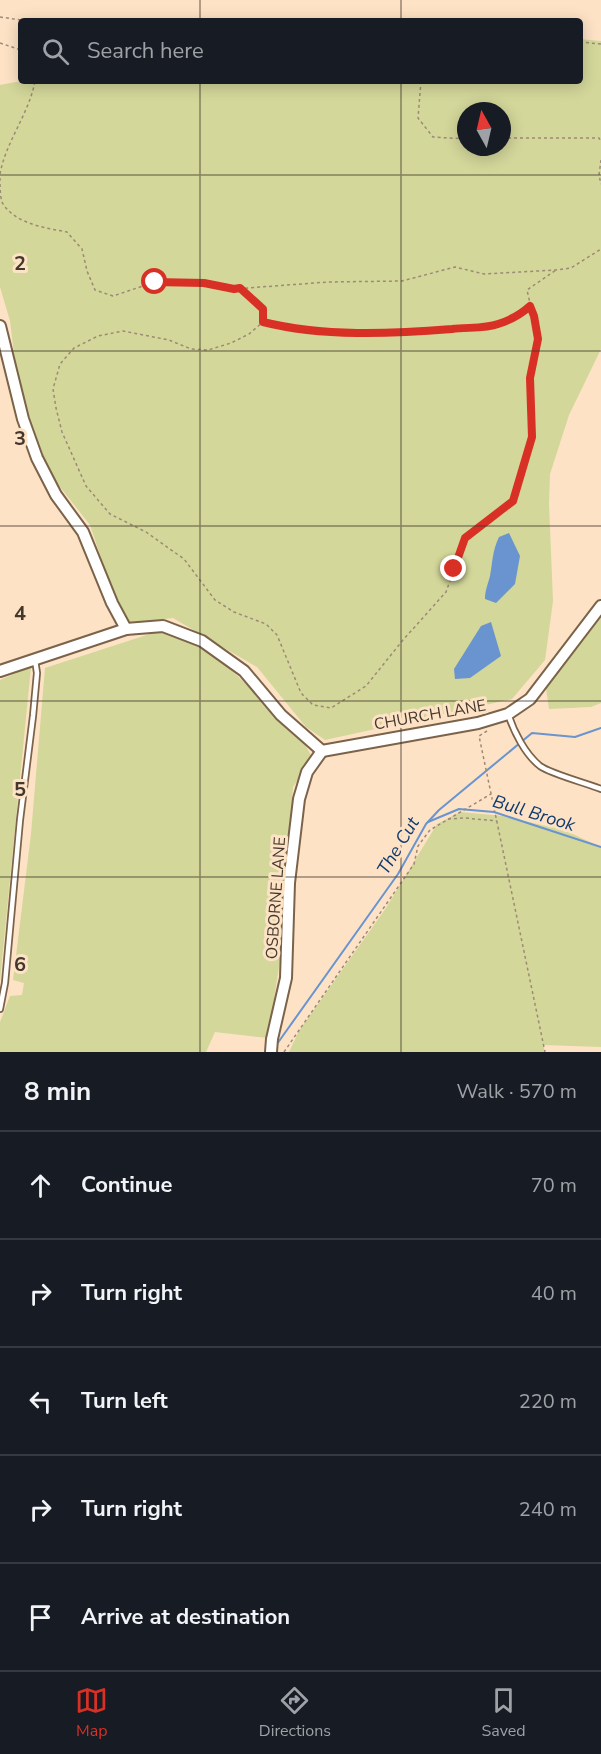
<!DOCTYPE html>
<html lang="en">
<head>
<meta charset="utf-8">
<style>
  body { margin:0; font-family:"Nunito Sans",sans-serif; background:#20242c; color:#f1f3f6 }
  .compass { position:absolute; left:457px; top:102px; width:54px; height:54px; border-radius:50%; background:#171b24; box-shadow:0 3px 15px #0003; rotate:352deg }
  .stop { position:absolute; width:18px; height:18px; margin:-14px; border:4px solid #d93025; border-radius:50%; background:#fff }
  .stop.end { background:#d93025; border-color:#fff; box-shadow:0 2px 6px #0008 }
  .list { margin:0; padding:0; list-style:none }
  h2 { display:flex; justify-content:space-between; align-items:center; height:78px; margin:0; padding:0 24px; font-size:26px }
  h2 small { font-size:20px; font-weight:400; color:#9ea1a6 }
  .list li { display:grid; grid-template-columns:39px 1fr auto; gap:18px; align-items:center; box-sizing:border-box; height:108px; padding:0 24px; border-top:2px solid #363941 }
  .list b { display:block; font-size:22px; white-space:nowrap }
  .list em { font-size:20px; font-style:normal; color:#9ea1a6 }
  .icon { flex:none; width:33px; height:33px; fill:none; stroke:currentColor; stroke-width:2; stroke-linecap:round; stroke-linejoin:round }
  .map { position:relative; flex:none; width:601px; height:1052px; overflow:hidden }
  .search { position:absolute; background:#171b24; box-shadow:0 3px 15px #0003; left:18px; right:18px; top:18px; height:66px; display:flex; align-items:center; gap:15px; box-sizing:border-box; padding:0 21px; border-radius:6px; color:#9ea1a6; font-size:22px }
  .sheet { height:618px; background:#171b24 }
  nav { display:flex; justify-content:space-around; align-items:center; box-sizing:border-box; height:84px; border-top:2px solid #363941; background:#171b24; font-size:16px; color:#9ea1a6 }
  nav a { display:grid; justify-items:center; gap:3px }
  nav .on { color:#d93025 }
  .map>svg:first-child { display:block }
  .green { fill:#d3d79a; fill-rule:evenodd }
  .water { fill:#6994cf }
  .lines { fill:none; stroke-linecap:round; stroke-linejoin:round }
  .stream { stroke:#6994cf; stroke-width:2 }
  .service-casing { stroke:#7b634a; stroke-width:8 }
  .tertiary-casing { stroke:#7b634a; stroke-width:14 }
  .path { stroke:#9d8a76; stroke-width:1.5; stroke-dasharray:3 3; stroke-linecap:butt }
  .service { stroke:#fff; stroke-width:4.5 }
  .tertiary { stroke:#fff; stroke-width:10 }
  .route { stroke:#d93025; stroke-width:8 }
  .grid { fill:none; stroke:#43382d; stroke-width:1.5; stroke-opacity:0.55 }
  .labels { text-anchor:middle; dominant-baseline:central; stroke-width:6; stroke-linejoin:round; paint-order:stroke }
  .street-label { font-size:16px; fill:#43382d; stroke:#fde2c5 }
  .water-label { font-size:18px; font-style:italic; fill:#103b71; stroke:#fde2c5 }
  .grid-label { font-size:20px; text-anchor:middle; font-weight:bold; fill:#43382d; stroke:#fde2c5; stroke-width:6; stroke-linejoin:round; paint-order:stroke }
</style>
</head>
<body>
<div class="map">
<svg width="601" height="1052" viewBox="0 0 601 1052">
  <rect width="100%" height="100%" fill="#fde2c5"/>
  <!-- green -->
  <g class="green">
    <path d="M580,39L601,41V349L569,415L550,474L549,504L553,601L545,660L512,699L325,740L306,727L257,667L173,618L131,623L121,618L90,525L49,473L44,461L34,434L15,362L10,321L0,287V85L21,81H580ZM466,111H502V147H466Z"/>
    <polygon points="601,617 601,703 591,707 549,709 546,688"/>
    <polygon points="162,630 210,651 255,692 303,741 313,759 293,787 283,941 268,1038 215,1032 206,1052 0,1052 0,1022 10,996 22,995 24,983 13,980 31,834 45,668"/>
    <polygon points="31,667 0,981 0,680"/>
    <polygon points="460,812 503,816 564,830 601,847 601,1047 544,1045 544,1052 289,1052 299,1031 386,908 437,824"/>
  </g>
  <!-- water -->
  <g class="water">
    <path d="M509,533L520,556L515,584L496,603L485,599C485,590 488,584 490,576C493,560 492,552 499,537Z"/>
    <polygon points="491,622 501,656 470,678 455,679 454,669 481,626"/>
  </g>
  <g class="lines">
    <!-- stream -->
    <g class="stream">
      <polyline points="428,822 459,809 494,812 601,847"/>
      <polyline points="277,1044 398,874 426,824 439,810 532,733 575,737 601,728"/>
    </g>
    <!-- service casing -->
    <g class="service-casing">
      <g id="service">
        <path d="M508,714C514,732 525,754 540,766C551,774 586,783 601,789"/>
        <polyline points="0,1009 5,983 20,820 33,716 37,673 35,660"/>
      </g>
    </g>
    <!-- tertiary casing -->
    <g class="tertiary-casing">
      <g id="tertiary">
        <polyline points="0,326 23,419 37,458 56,495 83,532 112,603 126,629"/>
        <polyline points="0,671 126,629 163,626 202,641 244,671 281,715 322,751"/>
        <polyline points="322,751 478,723 508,714 530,699 601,606"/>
        <polyline points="271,1052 272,1039 286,978 289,883 299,799 307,772 322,751"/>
      </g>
    </g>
    <!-- path -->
    <g class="path">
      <polyline points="0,17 28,21"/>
      <polyline points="285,21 311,21"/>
      <polyline points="580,42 601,44"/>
      <polyline points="0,43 21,50"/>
      <polyline points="421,81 418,118 433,137 466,139"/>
      <polyline points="502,138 599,138 601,142"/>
      <polyline points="601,160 599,175 601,184"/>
      <path d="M0,174C6,141 29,114 35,81"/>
      <path d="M0,178C0,185 0,196 2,202C14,224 46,228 67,232L82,249L87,271L95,290L113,296L155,282L204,283L234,289L328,282L402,281L455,267L484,274L556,270L571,268L601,249"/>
      <polyline points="240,288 263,309 263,322 249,334 231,343 208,350 191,349 169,340 123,331 98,336 74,348 60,364 53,389 56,408 62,432 86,486 110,514 146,532 184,559 215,600 234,612 266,624 277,635 301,693 313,705 331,708 366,686 403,640 446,592 465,538 513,501 532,437 530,378 538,339 527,290 556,270"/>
      <path d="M263,322C323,337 390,334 452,329C466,328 484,329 498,324C510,321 520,315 529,306"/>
      <polyline points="487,731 479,736 545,1052"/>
      <polyline points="448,819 465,818 497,821"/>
      <polyline points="284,1052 414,864 418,846 430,830 491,794"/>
    </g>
    <!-- service -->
    <use href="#service" class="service"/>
    <!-- tertiary -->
    <use href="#tertiary" class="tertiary"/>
  </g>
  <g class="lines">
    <!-- route -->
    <path class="route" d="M155,282L204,283L234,289L240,288L263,309V322C323,337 391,334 452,329C467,327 485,329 498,324C511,320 520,315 530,306L534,316L538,339L530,378L532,437L513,501L465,538L454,569"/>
  </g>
  <!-- grid -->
  <path class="grid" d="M200,0V21M401,0V21M200,81V1052M401,81V1052M0,175H601M0,351H601M0,526H601M0,701H601M0,877H601"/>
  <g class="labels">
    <!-- street labels -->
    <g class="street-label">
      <text transform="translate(430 715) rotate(-10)">CHURCH LANE</text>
      <text transform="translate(276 898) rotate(-86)">OSBORNE LANE</text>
    </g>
    <!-- water labels -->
    <g class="water-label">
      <text transform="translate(534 813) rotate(17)">Bull Brook</text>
      <text transform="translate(398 846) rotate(-59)">The Cut</text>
    </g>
  </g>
  <g class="grid-label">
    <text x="20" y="270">2</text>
    <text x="20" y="445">3</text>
    <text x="20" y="620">4</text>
    <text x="20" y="796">5</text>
    <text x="20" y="971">6</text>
  </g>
</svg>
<svg class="compass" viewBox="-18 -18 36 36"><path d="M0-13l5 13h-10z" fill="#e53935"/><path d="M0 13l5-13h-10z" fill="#9ea1a6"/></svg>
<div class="stop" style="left:155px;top:282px"></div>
<div class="stop end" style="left:454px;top:569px"></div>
<div class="search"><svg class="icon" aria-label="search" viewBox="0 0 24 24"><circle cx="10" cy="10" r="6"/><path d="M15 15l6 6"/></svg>Search here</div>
</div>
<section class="sheet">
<h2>8 min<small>Walk · 570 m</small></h2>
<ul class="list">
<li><svg class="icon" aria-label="ahead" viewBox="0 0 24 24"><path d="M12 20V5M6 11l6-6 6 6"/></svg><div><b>Continue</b></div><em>70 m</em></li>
<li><svg class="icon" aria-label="right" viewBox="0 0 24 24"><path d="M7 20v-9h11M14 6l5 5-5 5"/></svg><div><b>Turn right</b></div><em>40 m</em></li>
<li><svg class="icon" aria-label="left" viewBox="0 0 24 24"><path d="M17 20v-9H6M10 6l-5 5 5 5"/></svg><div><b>Turn left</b></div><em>220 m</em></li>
<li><svg class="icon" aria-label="right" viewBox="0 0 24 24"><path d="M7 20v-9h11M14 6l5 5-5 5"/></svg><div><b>Turn right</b></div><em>240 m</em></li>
<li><svg class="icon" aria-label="arrive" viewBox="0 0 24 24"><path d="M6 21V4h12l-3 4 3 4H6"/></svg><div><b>Arrive at destination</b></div></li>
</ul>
</section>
<nav>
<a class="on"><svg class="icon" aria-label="map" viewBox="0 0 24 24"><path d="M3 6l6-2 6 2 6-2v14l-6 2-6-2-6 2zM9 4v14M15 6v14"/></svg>Map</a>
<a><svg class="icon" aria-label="directions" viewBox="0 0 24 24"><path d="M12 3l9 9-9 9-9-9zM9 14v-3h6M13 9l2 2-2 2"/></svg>Directions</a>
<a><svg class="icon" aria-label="saved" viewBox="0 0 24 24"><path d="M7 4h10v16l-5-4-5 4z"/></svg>Saved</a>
</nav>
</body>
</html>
